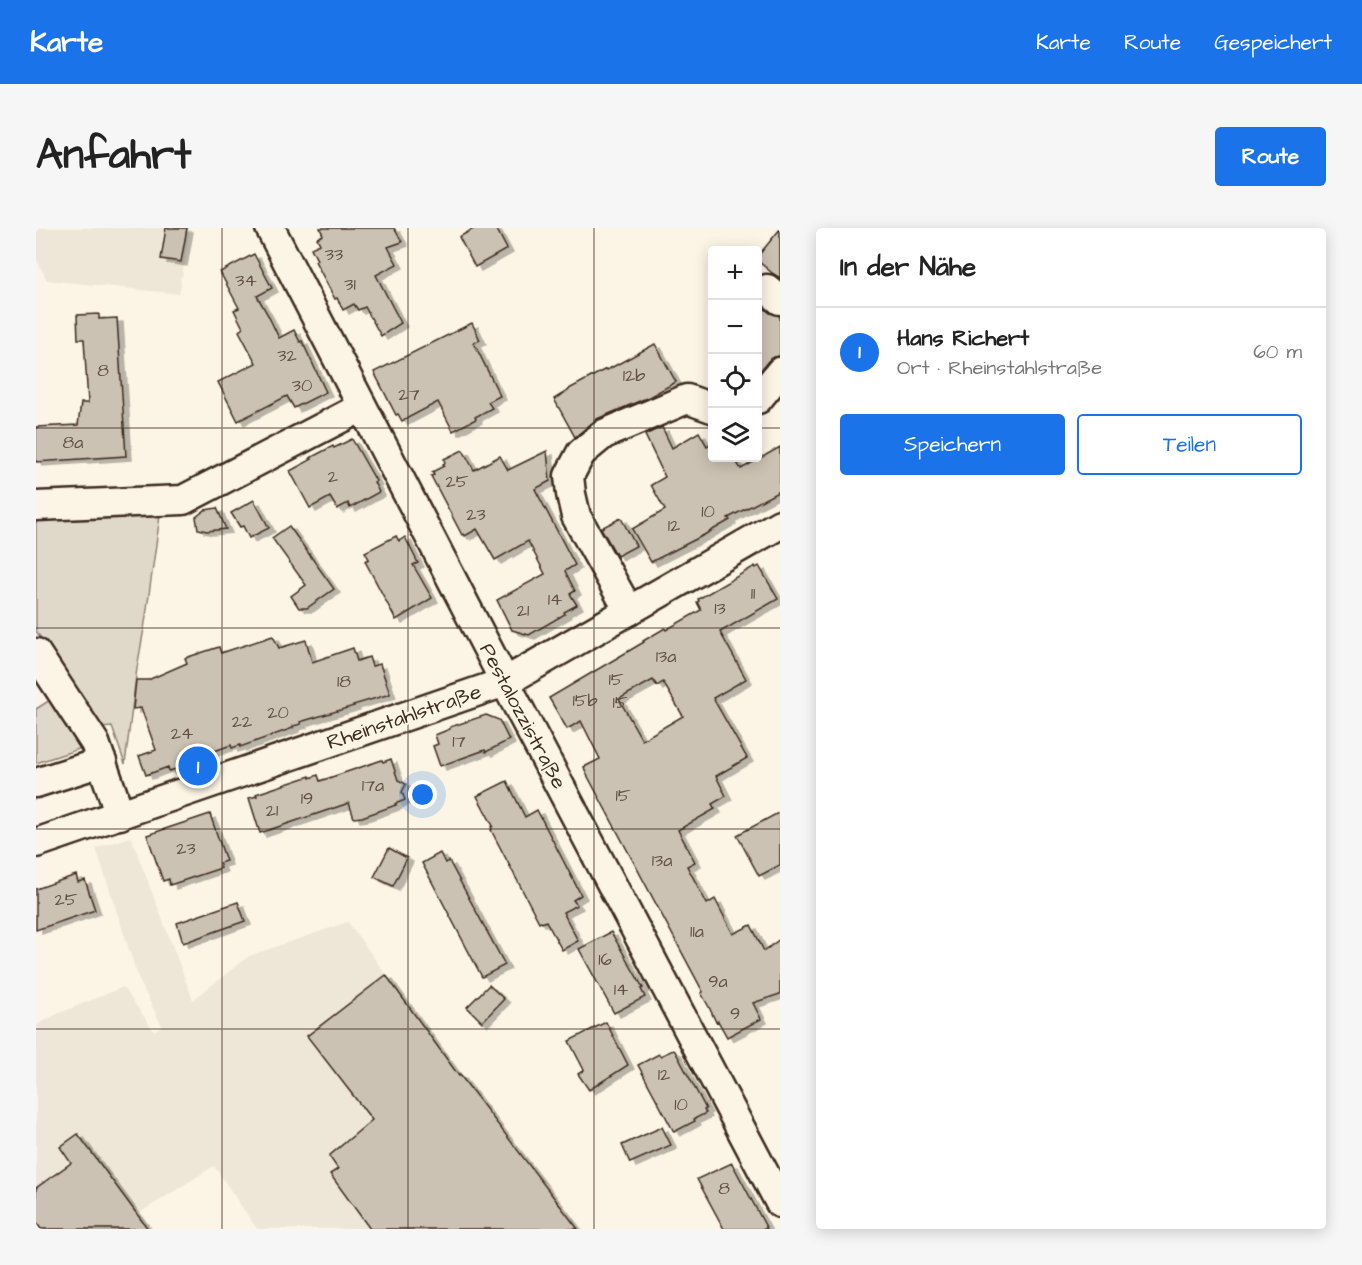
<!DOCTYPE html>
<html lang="de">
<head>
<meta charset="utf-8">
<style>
  body { margin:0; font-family:"Architects Daughter",sans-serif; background:#f6f6f6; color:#222 }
  .controls { position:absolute; right:18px; top:18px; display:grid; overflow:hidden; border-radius:6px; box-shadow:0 3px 15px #0003 }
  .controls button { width:54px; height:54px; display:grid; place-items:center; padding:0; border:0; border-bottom:2px solid #e0e0e0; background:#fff; color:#222; font:30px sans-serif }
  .you { position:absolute; left:387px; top:567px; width:21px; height:21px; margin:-15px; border:4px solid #fff; border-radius:50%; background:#1a73e8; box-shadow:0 0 0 9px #1a73e833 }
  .badge { display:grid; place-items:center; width:39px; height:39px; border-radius:50%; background:#1a73e8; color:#fff; font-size:20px; font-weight:700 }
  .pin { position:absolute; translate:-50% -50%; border:3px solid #fff; box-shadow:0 2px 6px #0006 }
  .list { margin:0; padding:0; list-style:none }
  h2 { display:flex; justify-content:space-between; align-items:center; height:78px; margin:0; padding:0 24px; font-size:26px }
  h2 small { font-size:20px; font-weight:400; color:#767676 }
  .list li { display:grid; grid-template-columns:39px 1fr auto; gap:18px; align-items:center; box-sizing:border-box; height:90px; padding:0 24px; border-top:2px solid #e0e0e0 }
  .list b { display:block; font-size:22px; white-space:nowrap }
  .list p { margin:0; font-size:20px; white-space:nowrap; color:#767676 }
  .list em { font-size:20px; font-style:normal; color:#767676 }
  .actions { display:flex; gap:12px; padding:18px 24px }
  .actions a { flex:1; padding:14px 0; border:2px solid #1a73e8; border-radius:6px; text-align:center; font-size:21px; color:#1a73e8 }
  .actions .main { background:#1a73e8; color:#fff }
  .icon { flex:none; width:33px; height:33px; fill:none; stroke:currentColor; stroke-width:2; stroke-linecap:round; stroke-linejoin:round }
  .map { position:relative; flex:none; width:744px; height:1001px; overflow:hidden; border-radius:6px }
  header { display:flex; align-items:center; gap:36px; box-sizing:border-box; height:84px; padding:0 30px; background:#1a73e8; color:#fff }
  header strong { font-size:28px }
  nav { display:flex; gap:33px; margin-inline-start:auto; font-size:21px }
  .intro { display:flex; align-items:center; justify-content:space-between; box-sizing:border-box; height:144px; padding:0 36px }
  h1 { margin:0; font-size:42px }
  .button { padding:15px 27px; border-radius:6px; background:#1a73e8; color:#fff; font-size:21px; font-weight:700 }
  main { display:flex; gap:36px; padding:0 36px }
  aside { flex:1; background:#fff; border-radius:6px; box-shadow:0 3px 15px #0003 }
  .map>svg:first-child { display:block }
  .built { fill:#eee6d6 }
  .green { fill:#e0d8c8; stroke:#8e8173; stroke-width:1.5 }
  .building { fill:#ccc2b3; stroke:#3b2a1e; stroke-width:1.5; fill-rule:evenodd; filter:url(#shadow) }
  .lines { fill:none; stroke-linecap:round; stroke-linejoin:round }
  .minor-casing { stroke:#3b2a1e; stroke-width:33 }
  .minor { stroke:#fcf5e5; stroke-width:28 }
  .grid { fill:none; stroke:#3b2a1e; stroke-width:1.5; stroke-opacity:0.55 }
  .labels { text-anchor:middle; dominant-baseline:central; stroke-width:4.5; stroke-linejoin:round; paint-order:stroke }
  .number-label { font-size:18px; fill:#5f5043 }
  .street-label { font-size:21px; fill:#3b2a1e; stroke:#fcf5e5 }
</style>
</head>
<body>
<header>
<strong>Karte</strong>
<nav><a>Karte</a><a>Route</a><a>Gespeichert</a></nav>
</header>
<div class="intro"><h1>Anfahrt</h1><a class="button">Route</a></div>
<main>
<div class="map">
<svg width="744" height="1001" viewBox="0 0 744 1001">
  <defs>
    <filter id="shadow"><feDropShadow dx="6" dy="4" stdDeviation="0" flood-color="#0004"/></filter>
  </defs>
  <rect width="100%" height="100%" fill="#fcf5e5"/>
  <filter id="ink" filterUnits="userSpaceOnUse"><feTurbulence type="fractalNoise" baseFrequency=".0167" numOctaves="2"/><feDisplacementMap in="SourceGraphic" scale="12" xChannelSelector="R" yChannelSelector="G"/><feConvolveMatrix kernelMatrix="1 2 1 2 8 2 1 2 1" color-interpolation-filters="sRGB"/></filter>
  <g filter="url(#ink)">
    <!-- built -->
    <g class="built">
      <polygon points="0,0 154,0 146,49 144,49 145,58 143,66 11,52 0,31"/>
      <polygon points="95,609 157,772 213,728 312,694 410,830 541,1001 221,1001 178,938 105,984 114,1001 0,1001 0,797 19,787 87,759 118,803 126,798 103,752 60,620"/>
    </g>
    <!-- green -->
    <g class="green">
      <polygon points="124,288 109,395 101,440 89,536 76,499 65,500 0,403 0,292"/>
      <polygon points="14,472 46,520 0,535 0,481"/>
    </g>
    <!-- building -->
    <g class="building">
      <polygon points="130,0 151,0 145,34 125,31"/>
      <polygon points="284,0 358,0 366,14 352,19 361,36 340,47 365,95 345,108 329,79 322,82 318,76 307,82 301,70 299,71 279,33 281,32 275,20 284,16 281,10 287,7"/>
      <polygon points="439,0 460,0 471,21 439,39 423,9"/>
      <polygon points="744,1 744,50 736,45 722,33 722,28"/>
      <polygon points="218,26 236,60 221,68 232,87 243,110 258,102 264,114 266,113 290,164 258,180 251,168 202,193 182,154 220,135 203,103 207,100 198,82 203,80 184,44"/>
      <polygon points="722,75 734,85 744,88 744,128 738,129 732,133 722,146"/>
      <polygon points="63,86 63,91 81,90 90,228 0,234 0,199 42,197 45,175 52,175 48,111 42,111 41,87"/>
      <polygon points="436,95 444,112 438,115 464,168 452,174 456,180 439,189 440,191 417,203 402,174 366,193 362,186 360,187 338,144"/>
      <polygon points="619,116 640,154 613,169 561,191 539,209 518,171 533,162 533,161 570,141 571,142"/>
      <polygon points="626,199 636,220 663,204 671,218 676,214 676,230 698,230 705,241 744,219 744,263 692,290 694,292 668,307 615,334 596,301 629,282 615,257 629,249 609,207"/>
      <polygon points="316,211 340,253 338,254 343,264 314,280 312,275 301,281 294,269 274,280 254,243 276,231 274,230 297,218 298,220"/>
      <polygon points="427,222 438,242 464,228 472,242 511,223 514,253 499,261 539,337 529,343 539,363 534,366 541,377 528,384 529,386 493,407 476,402 461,372 509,346 492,313 459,332 441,301 429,308 428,306 426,307 395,248 398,247 396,244 408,238 407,236 409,235 408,231"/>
      <polygon points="218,272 233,300 213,310 207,298 204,299 195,285"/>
      <polygon points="181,280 190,301 171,303 162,301 160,289 169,282"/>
      <polygon points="585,290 600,318 581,328 565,300"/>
      <polygon points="253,298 298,361 271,380 263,380 255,368 270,357 236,310"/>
      <polygon points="360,308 363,313 369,309 382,335 377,337 396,370 360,392 329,333 333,331 329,324"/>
      <path d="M719,338L720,340L723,338L742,371L684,404L710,451L677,470L711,530L680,548L690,568L676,576L679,581L642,602L659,634L651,638L671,676L679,671L697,706L715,697L728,723L744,711V766L717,775L725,791L691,809L682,793L680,794L673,779L665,765L667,764L550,545L548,539L564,531L545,493L531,501L513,470L608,414L607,413L629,400L630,402L665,382L661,374L663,373L662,371ZM617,452L621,458L627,454L647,488L606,512L583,471Z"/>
      <polygon points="237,408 243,420 270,412 276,434 317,420 321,433 333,429 336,438 344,436 354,466 317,477 318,478 264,494 265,496 257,498 257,500 204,519 204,517 196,520 195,517 159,530 160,534 147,539 133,543 132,539 110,547 103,528 120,522 105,480 97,481 100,452 112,452 151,435 149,430 183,419 185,425"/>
      <polygon points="450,487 463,492 473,512 450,524 449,522 404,538 397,518 402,516 399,507 414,501 414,499"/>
      <polygon points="355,531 362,552 370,556 366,564 369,572 359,576 360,577 326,589 318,590 313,575 224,605 213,570 221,568 220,566 274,548 274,550 282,547 284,553 346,532 347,534"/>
      <polygon points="471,553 489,589 501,582 545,667 537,672 541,677 527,684 542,713 526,722 510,693 506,695 505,693 503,694 455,602 456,601 455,599 457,598 441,568"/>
      <polygon points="744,584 744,637 723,648 701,607"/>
      <polygon points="174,586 190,633 183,635 185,640 134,657 133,651 127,653 111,607"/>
      <polygon points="353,620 371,630 357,658 338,649"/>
      <polygon points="404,625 409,635 413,633 469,737 446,749 386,635"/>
      <polygon points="40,647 42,654 49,652 59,682 0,702 0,661"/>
      <polygon points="202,674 209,693 147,715 141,695"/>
      <polygon points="575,704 607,760 605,761 609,769 578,785 543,721"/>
      <polygon points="350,747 423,848 424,847 542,1001 334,1001 294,946 302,941 293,928 336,892 271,808"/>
      <polygon points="453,757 468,771 446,794 431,779"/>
      <polygon points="570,794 592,837 553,862 542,846 548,842 533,813"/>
      <polygon points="637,822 639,823 670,881 668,882 670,885 658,891 659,893 638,904 602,837 623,826 624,828"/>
      <polygon points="626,899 635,917 594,935 586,917"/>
      <polygon points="42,906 112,1001 5,1001 0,994 0,960 35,935 24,919"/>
      <polygon points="696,935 697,937 731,1001 688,1001 661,951"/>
    </g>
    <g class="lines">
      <!-- minor casing -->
      <g class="minor-casing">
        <g id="minor">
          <polyline points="234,0 469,454 744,975"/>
          <polyline points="731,61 744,72"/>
          <polyline points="722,171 744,144"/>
          <polyline points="0,278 147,272 326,179"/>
          <polyline points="593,383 540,288 535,266 533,248 545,225 568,206 651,171 676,180"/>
          <polyline points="0,425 59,515 84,587"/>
          <polyline points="0,555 66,534"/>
          <polyline points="0,615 469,454 744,296"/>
        </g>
      </g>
      <!-- minor -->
      <use href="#minor" class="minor"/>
    </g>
  </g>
  <!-- grid -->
  <path class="grid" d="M186,0V1001M372,0V1001M558,0V1001M0,200H676M722,200H744M0,400H744M0,601H744M0,801H744"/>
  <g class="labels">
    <!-- number labels -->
    <g class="number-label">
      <text x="298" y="26">33</text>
      <text x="210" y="52">34</text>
      <text x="314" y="56">31</text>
      <text x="251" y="127">32</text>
      <text x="67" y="142">8</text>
      <text x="598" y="147">12b</text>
      <text x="266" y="157">30</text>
      <text x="373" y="166">27</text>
      <text x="37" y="214">8a</text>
      <text x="297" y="248">2</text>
      <text x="421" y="253">25</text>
      <text x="672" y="283">10</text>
      <text x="440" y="286">23</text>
      <text x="638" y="297">12</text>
      <text x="717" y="365">11</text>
      <text x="519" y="371">14</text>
      <text x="684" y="380">13</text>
      <text x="487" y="382">21</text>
      <text x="630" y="428">13a</text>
      <text x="580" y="451">15</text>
      <text x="308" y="453">18</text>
      <text x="549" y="472">15b</text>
      <text x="584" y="474">15</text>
      <text x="242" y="484">20</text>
      <text x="206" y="493">22</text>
      <text x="146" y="505">24</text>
      <text x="423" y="513">17</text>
      <text x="337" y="557">17a</text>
      <text x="587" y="567">15</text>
      <text x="271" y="570">19</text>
      <text x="236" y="582">21</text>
      <text x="150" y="620">23</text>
      <text x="626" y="632">13a</text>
      <text x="30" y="671">25</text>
      <text x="661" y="703">11a</text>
      <text x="569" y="731">16</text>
      <text x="682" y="753">9a</text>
      <text x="585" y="761">14</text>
      <text x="699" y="785">9</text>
      <text x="628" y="846">12</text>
      <text x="645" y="876">10</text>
      <text x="688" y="960">8</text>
    </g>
    <!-- street labels -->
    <g class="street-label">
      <text transform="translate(487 488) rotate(62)">Pestalozzistraße</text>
      <text transform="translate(368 489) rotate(-19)">Rheinstahlstraße</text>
    </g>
  </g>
</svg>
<div class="controls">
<button>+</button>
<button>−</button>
<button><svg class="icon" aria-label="locate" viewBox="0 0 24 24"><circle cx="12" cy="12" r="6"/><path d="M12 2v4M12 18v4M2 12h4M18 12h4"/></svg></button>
<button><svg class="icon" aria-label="layers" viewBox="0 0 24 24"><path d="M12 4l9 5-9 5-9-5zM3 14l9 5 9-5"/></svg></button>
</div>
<div class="you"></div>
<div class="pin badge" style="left:162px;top:538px">1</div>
</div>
<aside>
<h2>In der Nähe<small></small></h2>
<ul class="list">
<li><span class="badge">1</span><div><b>Hans Richert</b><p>Ort · Rheinstahlstraße</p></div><em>60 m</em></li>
</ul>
<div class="actions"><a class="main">Speichern</a><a>Teilen</a></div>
</aside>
</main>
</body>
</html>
